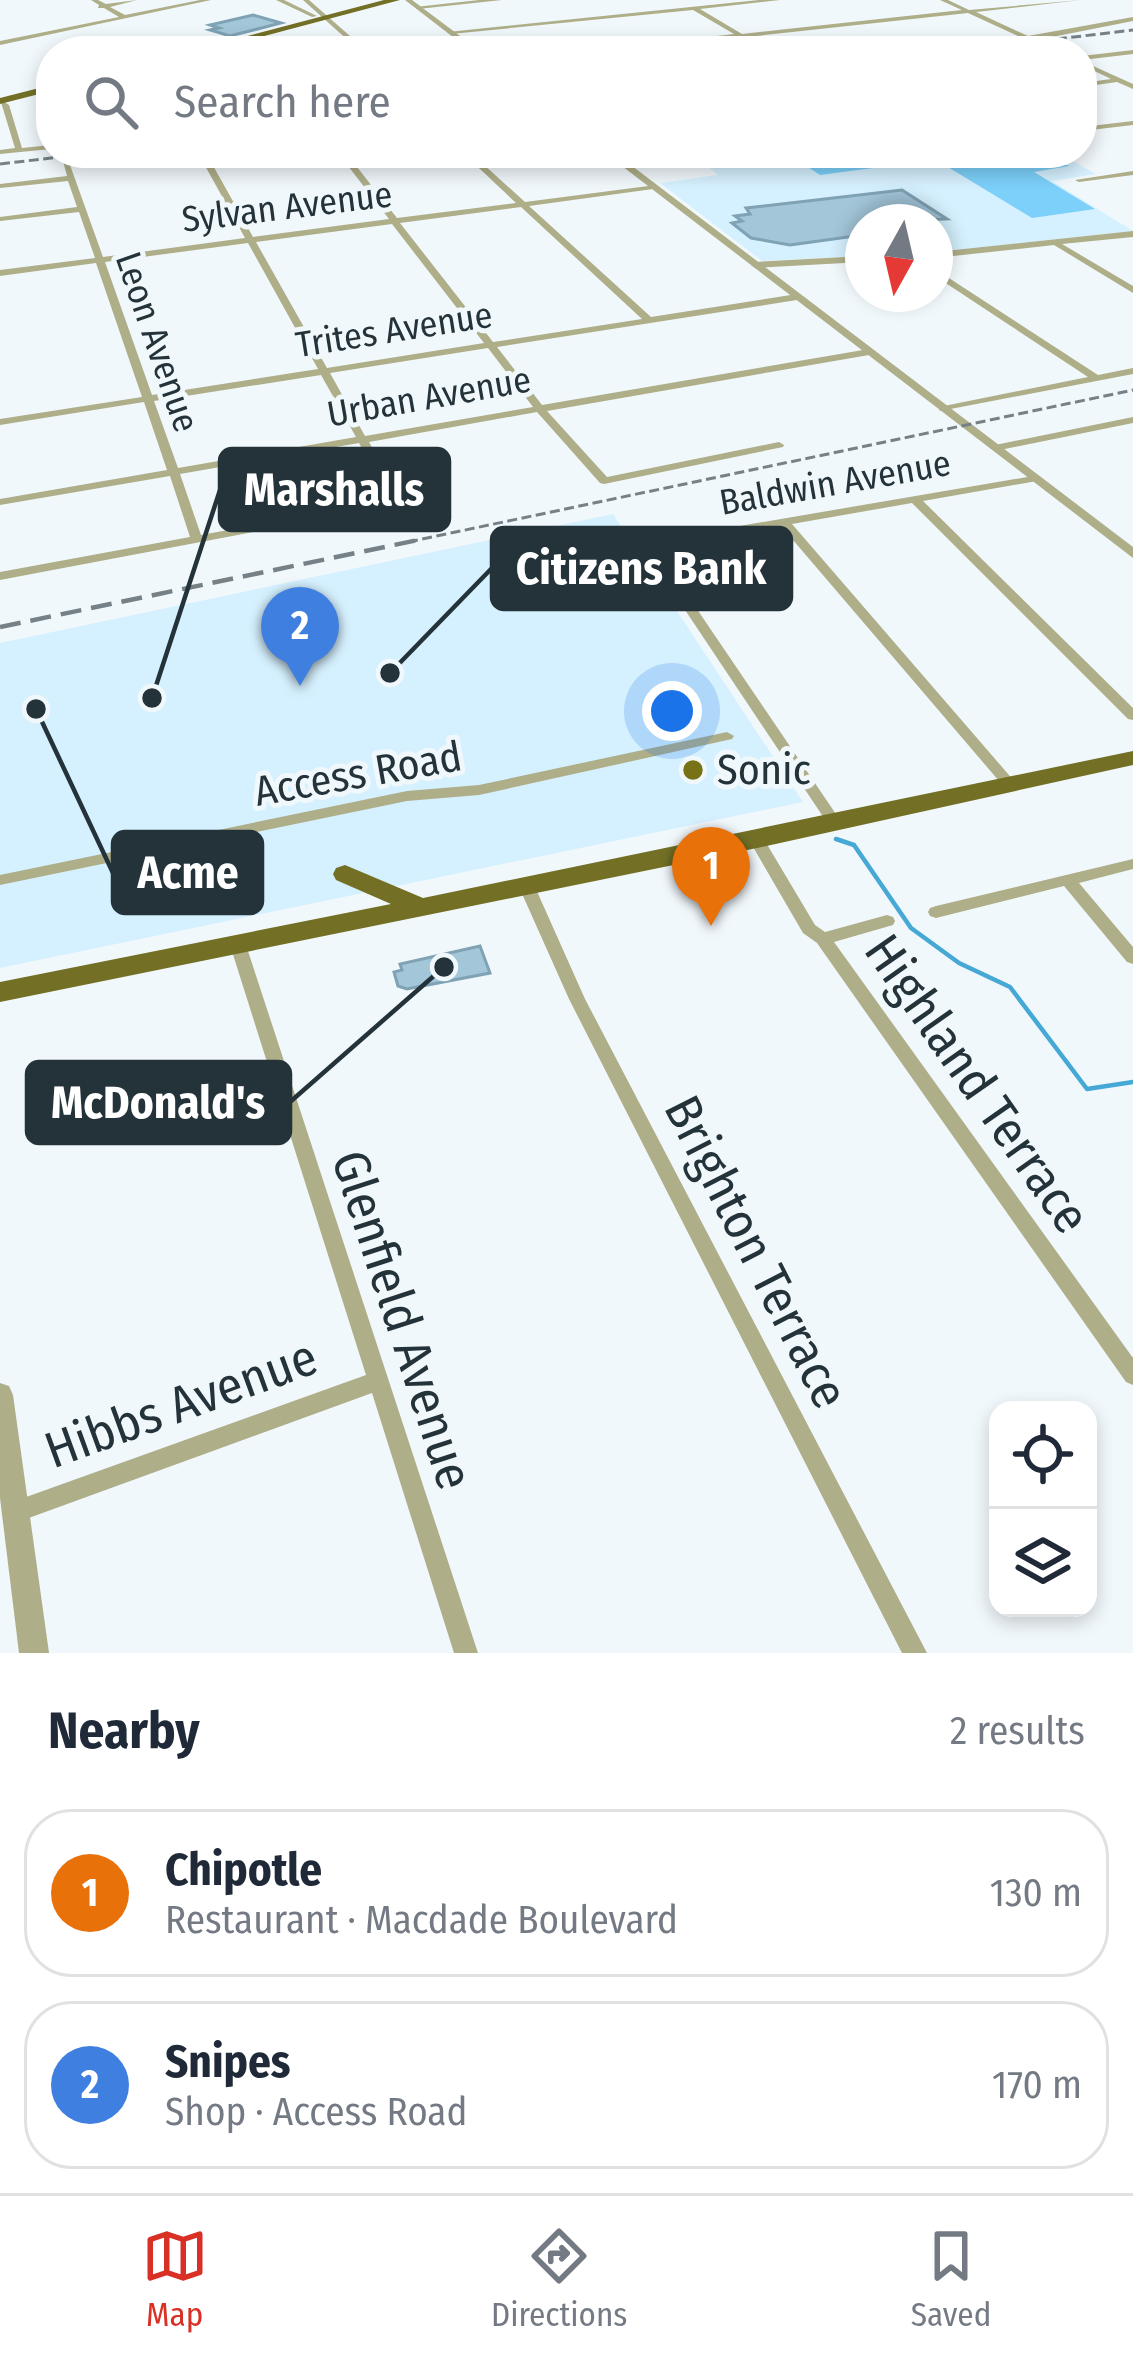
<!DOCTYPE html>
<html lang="en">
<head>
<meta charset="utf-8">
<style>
  body { margin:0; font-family:"Fira Sans Condensed",sans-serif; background:#f6f6f7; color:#1f2937 }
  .controls { position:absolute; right:36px; bottom:36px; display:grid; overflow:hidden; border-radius:24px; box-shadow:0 6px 18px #0003 }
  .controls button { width:108px; height:108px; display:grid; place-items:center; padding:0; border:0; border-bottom:3px solid #e0e1e3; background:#fff; color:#1f2937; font:60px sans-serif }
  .compass { position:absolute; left:845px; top:204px; width:108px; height:108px; border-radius:50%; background:#fff; box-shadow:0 6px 18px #0003; rotate:188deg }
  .you { position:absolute; left:672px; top:711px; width:42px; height:42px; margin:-30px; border:9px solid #fff; border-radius:50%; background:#1a73e8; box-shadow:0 0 0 18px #1a73e833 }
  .badge { display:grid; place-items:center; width:78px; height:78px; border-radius:50%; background:#d93025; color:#fff; font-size:39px; font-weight:700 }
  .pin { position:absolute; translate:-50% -99px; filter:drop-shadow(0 3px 6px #0008) }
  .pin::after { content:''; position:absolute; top:63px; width:42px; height:36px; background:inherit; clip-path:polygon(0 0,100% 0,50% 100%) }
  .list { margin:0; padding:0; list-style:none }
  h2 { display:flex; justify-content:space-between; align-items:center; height:156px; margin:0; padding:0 48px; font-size:51px }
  h2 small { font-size:39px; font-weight:400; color:#747a83 }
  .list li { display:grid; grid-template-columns:78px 1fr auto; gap:36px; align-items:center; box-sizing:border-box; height:168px; margin:0 24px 24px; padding:0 24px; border:3px solid #e0e1e3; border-radius:48px }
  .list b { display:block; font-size:45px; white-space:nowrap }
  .list p { margin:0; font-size:39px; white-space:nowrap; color:#747a83 }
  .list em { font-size:39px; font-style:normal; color:#747a83 }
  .icon { flex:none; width:66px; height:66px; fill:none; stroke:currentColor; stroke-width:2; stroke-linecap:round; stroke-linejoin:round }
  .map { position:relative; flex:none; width:1133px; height:1653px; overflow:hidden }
  .search { position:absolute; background:#fff; box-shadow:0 6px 18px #0003; left:36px; right:36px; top:36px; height:132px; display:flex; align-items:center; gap:30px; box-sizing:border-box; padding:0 42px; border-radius:48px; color:#747a83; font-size:45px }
  .sheet { height:540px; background:#fff }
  nav { display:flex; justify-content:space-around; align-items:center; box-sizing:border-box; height:168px; border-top:3px solid #e0e1e3; background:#fff; font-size:33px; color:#747a83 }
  nav a { display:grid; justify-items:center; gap:6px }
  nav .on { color:#d93025 }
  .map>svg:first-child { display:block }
  .built { fill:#d5f0fe }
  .green { fill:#7cd0fa }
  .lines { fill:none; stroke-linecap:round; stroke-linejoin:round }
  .stream { stroke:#46a8d5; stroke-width:4.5 }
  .building { fill:#a3c6d9; stroke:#7fa2b4; stroke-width:3 }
  .minor { fill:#aeae89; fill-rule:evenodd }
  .tertiary { fill:#aeae89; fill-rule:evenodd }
  .primary { fill:#737026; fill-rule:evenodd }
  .rail-far1 { stroke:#758186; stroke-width:3; stroke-dasharray:10 4.5; stroke-linecap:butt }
  .rail { stroke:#758186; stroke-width:4.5; stroke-dasharray:21 10; stroke-linecap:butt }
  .poi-dot { fill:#767215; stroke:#f1f8fc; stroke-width:4.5 }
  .labels { text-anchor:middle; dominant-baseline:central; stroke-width:10; stroke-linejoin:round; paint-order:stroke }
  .far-street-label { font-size:36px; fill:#24333a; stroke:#f1f8fc }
  .poi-label { font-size:42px; fill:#24333a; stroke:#f1f8fc; text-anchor:start }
  .street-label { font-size:42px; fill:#24333a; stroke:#f1f8fc }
  .near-street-label { font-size:51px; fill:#24333a; stroke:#f1f8fc }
  .leader { fill:none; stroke:#24333a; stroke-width:4.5 }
  .callout-dot { fill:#24333a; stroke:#f1f8fc; stroke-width:4.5 }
  .callout { fill:#24333a; stroke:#24333a; stroke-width:4.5 }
  .callout-label { font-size:45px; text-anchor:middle; font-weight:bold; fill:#fff }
</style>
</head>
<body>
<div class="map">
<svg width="1133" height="1653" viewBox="0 0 1133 1653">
  <rect width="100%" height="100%" fill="#f1f8fc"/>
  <!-- built -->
  <g class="built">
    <polygon points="722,153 1058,153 1096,174 1052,181 1133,231 935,252 935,222 863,222 863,256 762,261 660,183 718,175 695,156"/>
    <polygon points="613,514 803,802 0,968 0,643"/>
  </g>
  <!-- green -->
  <g class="green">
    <polygon points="787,153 912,153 926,161 820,175"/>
    <polygon points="973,153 1046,153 1069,166 1034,172 1095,209 1032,218 933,158"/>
  </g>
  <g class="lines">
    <!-- stream -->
    <polyline class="stream" points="836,839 854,845 911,928 959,963 1010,987 1087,1089 1133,1082"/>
  </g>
  <!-- building -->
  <g class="building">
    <polygon points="253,15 281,23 230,36 210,30 219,28 210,25"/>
    <polygon points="902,190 947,219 863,222 863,235 790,245 751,238 732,223 742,221 735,216 750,214 746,208"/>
    <polygon points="480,946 490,973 407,989 398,986 394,972 402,970 400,964"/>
  </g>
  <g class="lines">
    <!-- minor -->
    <g class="minor">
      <polygon points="91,0 98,0 106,4 137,0 110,7 125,15 200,0 211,0 0,45 0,41 119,17 104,8 98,8 99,5"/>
      <polygon points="276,0 284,0 317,16 312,17"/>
      <polygon points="303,0 309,0 367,51 360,51"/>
      <polygon points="479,0 502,0 418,9 415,7"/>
      <polygon points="759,0 780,0 700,9 742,34 962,10 940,0 948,0 969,10 1081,0 976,12 1028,36 1133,17 1133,21 1052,37 930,51 911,51 1020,37 968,13 747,37 770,51 763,51 740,37 611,51 590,51 734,34 693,10 451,34 448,32"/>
      <polygon points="248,36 250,37 264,51 257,51 245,38"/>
      <polygon points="1133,50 1133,54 1082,60 1082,56"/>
      <polygon points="1082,61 1133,84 1133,89 1117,82 1082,87 1082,83 1111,79 1082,65"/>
      <polygon points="0,99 9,105 22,148 51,145 51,149 0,154 0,150 15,148"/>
      <polygon points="1133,121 1133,125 1082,131 1082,127"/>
      <path d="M133,153H156L70,165L103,257L245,238L198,153H206L253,237L389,219L338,153H346L397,218L516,203L463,153H471L525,202L656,185V189H653L529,206L651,317L797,294L802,297L797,300L497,347L542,405L869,349L874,352L869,355L547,411L607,477L779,442L784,445L783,447L604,484L600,483L537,412L369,442L403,502L401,504L0,580V572L190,537L170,476L0,505V499L167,470L144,402L0,425V419L142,397L96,263L0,276V270L95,258L79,212L0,221V217L77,207L68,181L0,188V184L67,176L63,161ZM521,207L642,319L493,342L400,223ZM392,224L484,343L327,368L256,242ZM248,243L318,369L152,395L105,262ZM488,348L533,407L365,436L330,373ZM321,375L356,437L178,468L154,401ZM359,443L390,500L201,535L180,474Z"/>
      <polygon points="1133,171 1133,175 1079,182 1075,180"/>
      <polygon points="1133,231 1133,237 1062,244 1133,286 1133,293 1054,245 935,258 935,252"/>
      <polygon points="863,256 863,262 755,268 751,265 755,262"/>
      <polygon points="935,269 1098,375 1133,368 1133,374 940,411 939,409 944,406 1088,377 935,276"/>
      <polygon points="1133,417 1133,423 995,451 990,448 995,445"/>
      <polygon points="1033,476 1037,477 1037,481 923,501 1133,708 1133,720 1128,719 912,503 792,524 1015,782 1017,785 1015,788 1005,788 781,526 678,544 665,551 663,559 842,823 835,828 830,827 651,559 653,549 675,537"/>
      <polygon points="727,732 734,736 732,739 479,795 407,801 0,885 0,875 407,791 479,785"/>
      <polygon points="757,835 762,836 815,925 825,932 887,915 893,917 895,921 893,925 834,942 1133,1358 1133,1385 1126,1382 817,943 803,933 749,840"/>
      <polygon points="1133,859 1133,869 1079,883 1133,947 1133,964 1127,962 1064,886 936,918 930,916 928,912 930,908 936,906"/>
      <polygon points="527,882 535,887 585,999 927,1653 902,1653 569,999 519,887"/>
      <polygon points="238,939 244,941 246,945 478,1653 454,1653 372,1393 15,1523 7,1520 4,1512 7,1504 15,1501 366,1375 230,945 232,941"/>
    </g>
    <!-- tertiary -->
    <g class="tertiary">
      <polygon points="405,0 412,0 480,51 471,51"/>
      <polygon points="605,153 615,153 1133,547 1133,558"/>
      <polygon points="0,1383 9,1386 13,1395 49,1653 19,1653 0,1498"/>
    </g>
    <!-- primary -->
    <g class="primary">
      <polygon points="384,0 400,0 208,51 191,51"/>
      <polygon points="51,85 51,91 0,104 0,98"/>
      <polygon points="1133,751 1133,765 757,848 0,1002 0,982 391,904 336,880 333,874 336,868 345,865 423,898"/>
    </g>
    <!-- rail-far1 -->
    <g class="rail-far1">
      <polyline points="956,51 1133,30"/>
      <polyline points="0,164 94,153"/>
      <polyline points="408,542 1133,390"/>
    </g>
    <!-- rail -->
    <polyline class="rail" points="0,627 423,539"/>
  </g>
  <!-- markers -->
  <circle class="poi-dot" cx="693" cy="770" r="12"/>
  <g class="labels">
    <!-- far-street labels -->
    <g class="far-street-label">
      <text transform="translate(287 207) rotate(-7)">Sylvan Avenue</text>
      <text transform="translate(394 330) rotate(-9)">Trites Avenue</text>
      <text transform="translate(157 342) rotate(71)">Leon Avenue</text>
      <text transform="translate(429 397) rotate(-10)">Urban Avenue</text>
      <text transform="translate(835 483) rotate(-10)">Baldwin Avenue</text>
    </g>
    <!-- poi labels -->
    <g class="poi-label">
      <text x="717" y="770">Sonic</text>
    </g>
    <!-- street labels -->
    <g class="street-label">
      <text transform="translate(358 774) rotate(-10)">Access Road</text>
    </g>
    <!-- near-street labels -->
    <g class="near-street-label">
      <text transform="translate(977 1084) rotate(55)">Highland Terrace</text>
      <text transform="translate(756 1252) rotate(63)">Brighton Terrace</text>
      <text transform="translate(402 1320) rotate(72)">Glenfield Avenue</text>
      <text transform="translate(181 1404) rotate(-20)">Hibbs Avenue</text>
    </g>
  </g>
  <!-- callouts -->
  <path class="leader" d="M152 698L220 490M390 673L492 568M36 709L113 873M444 967L290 1102"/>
  <g class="callout-dot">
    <circle cx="152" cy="698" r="12"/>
    <circle cx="390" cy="673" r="12"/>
    <circle cx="36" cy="709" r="12"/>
    <circle cx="444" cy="967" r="12"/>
  </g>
  <g class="callout">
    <rect x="220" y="449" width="229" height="81" rx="12"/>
    <rect x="492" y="528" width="299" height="81" rx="12"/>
    <rect x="113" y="832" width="149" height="81" rx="12"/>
    <rect x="27" y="1062" width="263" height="81" rx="12"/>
  </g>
  <g class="callout-label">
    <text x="334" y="505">Marshalls</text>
    <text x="641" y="584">Citizens Bank</text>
    <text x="188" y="888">Acme</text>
    <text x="158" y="1118">McDonald's</text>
  </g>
</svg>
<div class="controls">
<button><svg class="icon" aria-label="locate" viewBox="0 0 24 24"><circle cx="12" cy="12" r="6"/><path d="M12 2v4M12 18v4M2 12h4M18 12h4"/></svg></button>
<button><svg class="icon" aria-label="layers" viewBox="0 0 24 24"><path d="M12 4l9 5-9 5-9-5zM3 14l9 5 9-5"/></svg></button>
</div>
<svg class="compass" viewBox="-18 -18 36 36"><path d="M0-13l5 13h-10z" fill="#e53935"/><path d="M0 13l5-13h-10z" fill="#747a83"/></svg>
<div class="you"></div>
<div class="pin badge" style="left:711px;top:926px;background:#e8710a">1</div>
<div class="pin badge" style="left:300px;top:686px;background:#3f7fe0">2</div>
<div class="search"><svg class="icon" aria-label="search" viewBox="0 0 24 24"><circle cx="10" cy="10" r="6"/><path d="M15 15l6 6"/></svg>Search here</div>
</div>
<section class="sheet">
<h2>Nearby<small>2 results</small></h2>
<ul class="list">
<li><span class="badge" style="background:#e8710a">1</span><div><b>Chipotle</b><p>Restaurant · Macdade Boulevard</p></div><em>130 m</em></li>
<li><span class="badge" style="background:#3f7fe0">2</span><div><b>Snipes</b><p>Shop · Access Road</p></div><em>170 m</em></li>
</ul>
</section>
<nav>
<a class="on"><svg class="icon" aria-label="map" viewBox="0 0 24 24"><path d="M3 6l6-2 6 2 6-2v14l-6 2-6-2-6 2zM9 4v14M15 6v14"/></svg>Map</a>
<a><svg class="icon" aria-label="directions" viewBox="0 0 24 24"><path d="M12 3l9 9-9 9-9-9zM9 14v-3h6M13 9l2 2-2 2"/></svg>Directions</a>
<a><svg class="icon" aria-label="saved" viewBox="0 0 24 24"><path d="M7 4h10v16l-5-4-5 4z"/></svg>Saved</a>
</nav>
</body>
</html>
